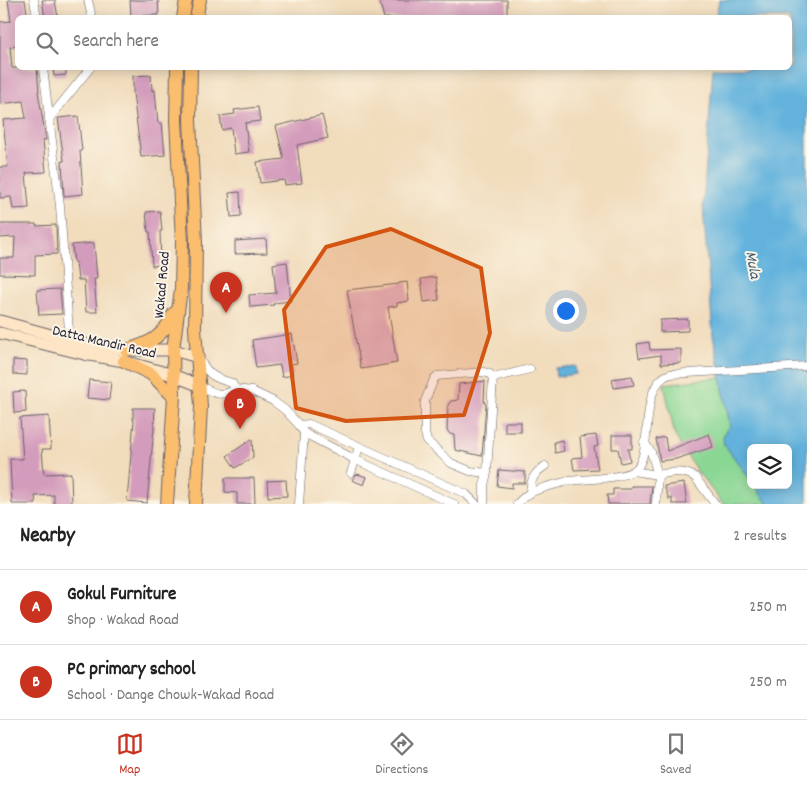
<!DOCTYPE html>
<html lang="en">
<head>
<meta charset="utf-8">
<style>
  body { margin:0; font-family:Dekko,sans-serif; background:#f2f2f2; color:#222 }
  .controls { position:absolute; right:15px; bottom:15px; display:grid; overflow:hidden; border-radius:8px; box-shadow:0 2px 12px #0003 }
  .controls button { width:45px; height:45px; display:grid; place-items:center; padding:0; border:0; border-bottom:1px solid #e0e0e0; background:#fff; color:#222; font:25px sans-serif }
  .you { position:absolute; left:565px; top:310px; width:18px; height:18px; margin:-12px; border:4px solid #fff; border-radius:50%; background:#1a73e8; box-shadow:0 0 0 8px #1a73e833 }
  .badge { display:grid; place-items:center; width:32px; height:32px; border-radius:50%; background:#c8321e; color:#fff; font-size:16px; font-weight:700 }
  .pin { position:absolute; translate:-50% -41px; filter:drop-shadow(0 1px 2px #0008) }
  .pin::after { content:''; position:absolute; top:26px; width:18px; height:15px; background:inherit; clip-path:polygon(0 0,100% 0,50% 100%) }
  .list { margin:0; padding:0; list-style:none }
  h2 { display:flex; justify-content:space-between; align-items:center; height:65px; margin:0; padding:0 20px; font-size:21px }
  h2 small { font-size:16px; font-weight:400; color:#767676 }
  .list li { display:grid; grid-template-columns:32px 1fr auto; gap:15px; align-items:center; box-sizing:border-box; height:75px; padding:0 20px; border-top:1px solid #e0e0e0 }
  .list b { display:block; font-size:19px; white-space:nowrap }
  .list p { margin:0; font-size:16px; white-space:nowrap; color:#767676 }
  .list em { font-size:16px; font-style:normal; color:#767676 }
  .icon { flex:none; width:28px; height:28px; fill:none; stroke:currentColor; stroke-width:2; stroke-linecap:round; stroke-linejoin:round }
  .map { position:relative; flex:none; width:807px; height:504px; overflow:hidden }
  .search { position:absolute; background:#fff; box-shadow:0 2px 12px #0003; left:15px; right:15px; top:15px; height:55px; display:flex; align-items:center; gap:12px; box-sizing:border-box; padding:0 18px; border-radius:8px; color:#767676; font-size:19px }
  .sheet { height:215px; background:#fff }
  nav { display:flex; justify-content:space-around; align-items:center; box-sizing:border-box; height:70px; border-top:1px solid #e0e0e0; background:#fff; font-size:14px; color:#767676 }
  nav a { display:grid; justify-items:center; gap:2px }
  nav .on { color:#c8321e }
  .map>svg:first-child { display:block }
  .green { fill:#8ad794; stroke:#567c68 }
  .water { fill:#62b2dd; stroke:#426a8c }
  .building { fill:#d49cbc }
  .lines { fill:none; stroke-linecap:round; stroke-linejoin:round }
  .minor-casing { stroke:#6a6368; stroke-width:9 }
  .secondary-casing { stroke:#6a6368; stroke-width:13 }
  .primary-casing { stroke:#6a6368; stroke-width:14 }
  .minor { stroke:#fff; stroke-width:8 }
  .secondary { stroke:#fde5c5; stroke-width:11 }
  .primary { stroke:#fbbd6e; stroke-width:12 }
  .marked { fill:#d45411; fill-opacity:0.2; stroke:#d45411; stroke-width:4; stroke-linejoin:round }
  .labels { text-anchor:middle; dominant-baseline:central; stroke-width:4; stroke-linejoin:round; paint-order:stroke }
  .street-label { font-size:15px; fill:#22223b; stroke:#fcf5e5 }
  .water-label { font-size:16px; font-style:italic; fill:#385474; stroke:#fcf5e5 }
</style>
</head>
<body>
<div class="map">
<svg width="807" height="504" viewBox="0 0 807 504">
  <rect width="100%" height="100%" fill="#fcf5e5"/>
  <filter id="ink" filterUnits="userSpaceOnUse"><feTurbulence type="fractalNoise" baseFrequency=".02" numOctaves="2"/><feDisplacementMap in="SourceGraphic" scale="10" xChannelSelector="R" yChannelSelector="G"/><feConvolveMatrix kernelMatrix="1 2 1 2 8 2 1 2 1" color-interpolation-filters="sRGB"/></filter>
  <filter id="wash" filterUnits="userSpaceOnUse"><feTurbulence type="fractalNoise" baseFrequency=".0096" numOctaves="4" result="noise"/><feDisplacementMap in="SourceGraphic" scale="20" xChannelSelector="R" yChannelSelector="G"/><feGaussianBlur stdDeviation="1.12" result="paint"/><feColorMatrix in="noise" values="0 0 0 0 0 0 0 0 0 0 0 0 0 0 0 0 0 1.4 0 .05"/><feComposite in="paint" operator="in"/></filter>
  <g filter="url(#wash)">
    <rect width="100%" height="100%" fill="#f1dcbc"/>
    <!-- green -->
    <path class="green" d="M721,377L730,427C724,432 722,436 724,444L751,480V485H754L768,504H723L697,471L675,436L664,384Z"/>
    <!-- water -->
    <g class="water">
      <path d="M719,0H807V504H768L754,485H788V448H751V480L724,444C722,436 724,432 730,426L713,336L703,206L713,68H790V18L716,17Z"/>
      <polygon points="575,366 576,374 556,377 555,368"/>
    </g>
    <g id="blocks">
      <!-- building -->
      <g class="building">
        <polygon points="8,0 25,0 28,18 18,18 18,46 10,47 12,68 37,68 39,91 38,91 46,140 43,140 46,172 26,173 29,208 13,209 11,197 0,198 0,167 8,167 3,120 26,118 23,101 0,104 0,22 11,21"/>
        <polygon points="42,0 55,0 58,18 45,18"/>
        <polygon points="130,0 158,0 159,15 131,16"/>
        <polygon points="379,0 507,0 507,18 384,18"/>
        <polygon points="53,68 66,68 66,75 54,76"/>
        <polygon points="151,75 152,91 155,90 158,123 162,123 165,155 141,157 133,93 133,76"/>
        <polygon points="258,107 260,121 245,123 249,152 234,154 231,128 222,130 220,116 235,114 234,110"/>
        <polygon points="322,115 328,138 297,145 302,183 285,185 284,180 260,183 257,162 284,159 276,126"/>
        <polygon points="78,116 82,150 80,151 83,194 64,196 62,161 64,161 58,118"/>
        <polygon points="240,192 241,216 231,217 229,193"/>
        <polygon points="160,211 162,231 160,231 161,265 152,266 150,232 148,232 146,212"/>
        <polygon points="0,224 36,224 36,226 56,225 57,254 35,255 35,275 0,274 0,258 14,258 15,237 0,238"/>
        <polygon points="266,239 267,253 235,254 235,241"/>
        <polygon points="94,243 97,279 94,279 97,312 86,312 84,280 78,280 76,262 74,262 72,245"/>
        <polygon points="287,262 291,301 274,303 274,305 250,307 249,295 276,293 273,264"/>
        <polygon points="436,277 439,300 424,302 421,279"/>
        <polygon points="407,282 409,301 397,303 397,306 388,307 397,363 361,369 347,290 399,284 399,283"/>
        <polygon points="60,289 62,314 39,315 37,290"/>
        <polygon points="688,319 688,331 660,332 660,320"/>
        <polygon points="292,334 297,363 291,364 293,375 282,377 280,365 256,368 252,340"/>
        <polygon points="649,342 650,350 681,349 681,363 661,364 661,355 639,358 637,344"/>
        <polygon points="13,360 27,361 27,375 13,374"/>
        <polygon points="632,376 634,385 614,388 612,379"/>
        <polygon points="89,380 111,382 109,400 87,398"/>
        <polygon points="485,381 484,401 486,405 482,456 455,450 454,435 450,434 447,430 448,405 451,401 458,400 459,384"/>
        <polygon points="25,391 26,412 14,413 13,392"/>
        <polygon points="133,408 155,408 154,428 147,503 127,501 134,420 133,420"/>
        <polygon points="49,416 51,449 42,449 44,474 71,473 72,504 54,504 54,495 35,496 36,504 12,504 10,459 23,459 20,418"/>
        <rect x="505" y="422" width="16" height="10"/>
        <polygon points="709,434 713,447 676,459 660,461 656,439 665,437 667,451"/>
        <polygon points="596,435 598,446 594,447 598,469 574,470 572,458 582,457 580,437"/>
        <polygon points="612,435 632,435 632,449 628,449 630,461 621,463 618,449 612,449"/>
        <polygon points="252,439 253,457 235,468 227,456"/>
        <polygon points="562,440 564,451 555,453 554,442"/>
        <polygon points="499,470 525,472 525,483 512,483 512,488 497,486"/>
        <polygon points="357,474 367,477 364,485 352,480"/>
        <polygon points="225,478 254,478 255,504 237,504 237,493 225,492"/>
        <polygon points="286,480 287,496 268,497 267,481"/>
        <polygon points="684,483 687,504 672,504 672,498 669,499 664,486"/>
        <polygon points="631,486 652,486 650,504 608,504 607,495 613,495 613,489 631,489"/>
      </g>
    </g>
  </g>
  <g filter="url(#ink)">
    <use href="#blocks" fill-opacity="0" stroke="#6a6368" stroke-width="1"/>
    <g class="lines">
      <!-- minor casing -->
      <g class="minor-casing">
        <g id="minor">
          <polyline points="34,0 37,18"/>
          <polyline points="88,0 92,18"/>
          <polyline points="43,68 60,206 69,331 71,340"/>
          <polyline points="49,119 90,68"/>
          <path d="M200,360C209,376 215,378 232,383L235,389"/>
          <polyline points="493,378 530,369"/>
          <path d="M200,386C214,393 221,398 235,389"/>
          <polyline points="235,389 252,391 273,401 285,410 299,425 304,433 356,460 454,504"/>
          <polyline points="299,425 309,424 466,494 476,504"/>
          <path d="M644,442L651,452L658,475C670,472 683,470 695,477L715,504"/>
          <polyline points="633,471 658,475 656,504"/>
          <polyline points="351,473 359,447"/>
          <path d="M530,492C531,479 534,473 545,466"/>
          <polyline points="484,503 484,485 487,473 493,378 490,374 484,372 437,376 434,379 425,401 425,433 427,441 451,463 470,471 487,473"/>
          <polyline points="299,504 304,433"/>
          <path d="M517,504C521,500 526,494 532,492C543,487 557,484 569,481C584,479 628,479 637,468C654,448 638,385 670,374L807,366"/>
        </g>
      </g>
      <!-- secondary casing -->
      <g class="secondary-casing">
        <g id="secondary">
          <polyline points="0,321 84,344 126,350 173,350 198,357"/>
          <polyline points="0,333 84,354 124,361 173,375 200,386"/>
        </g>
      </g>
      <!-- primary casing -->
      <g class="primary-casing">
        <g id="primary">
          <polyline points="183,18 186,0"/>
          <polyline points="196,18 200,0"/>
          <polyline points="191,68 190,120 196,242 195,329 201,406 196,504"/>
          <path d="M126,350C151,343 163,337 174,313"/>
          <polyline points="124,361 151,374 174,397"/>
          <polyline points="167,504 174,397 173,350 181,289 182,242 176,120 177,68"/>
        </g>
      </g>
      <!-- minor -->
      <use href="#minor" class="minor"/>
      <!-- secondary -->
      <use href="#secondary" class="secondary"/>
      <!-- primary -->
      <use href="#primary" class="primary"/>
    </g>
  </g>
  <!-- marked area -->
  <path class="marked" d="M391,229L481,268L490,333L464,415L346,421L296,408L284,310L326,247Z"/>
  <g class="labels">
    <!-- street labels -->
    <g class="street-label">
      <text transform="translate(163 285) rotate(-85)">Wakad Road</text>
      <text transform="translate(104 343) rotate(13)">Datta Mandir Road</text>
    </g>
    <!-- water labels -->
    <g class="water-label">
      <text transform="translate(752 265) rotate(80)">Mula</text>
    </g>
  </g>
</svg>
<div class="controls">
<button><svg class="icon" aria-label="layers" viewBox="0 0 24 24"><path d="M12 4l9 5-9 5-9-5zM3 14l9 5 9-5"/></svg></button>
</div>
<div class="you"></div>
<div class="pin badge" style="left:226px;top:313px">A</div>
<div class="pin badge" style="left:240px;top:429px">B</div>
<div class="search"><svg class="icon" aria-label="search" viewBox="0 0 24 24"><circle cx="10" cy="10" r="6"/><path d="M15 15l6 6"/></svg>Search here</div>
</div>
<section class="sheet">
<h2>Nearby<small>2 results</small></h2>
<ul class="list">
<li><span class="badge">A</span><div><b>Gokul Furniture</b><p>Shop · Wakad Road</p></div><em>250 m</em></li>
<li><span class="badge">B</span><div><b>PC primary school</b><p>School · Dange Chowk-Wakad Road</p></div><em>250 m</em></li>
</ul>
</section>
<nav>
<a class="on"><svg class="icon" aria-label="map" viewBox="0 0 24 24"><path d="M3 6l6-2 6 2 6-2v14l-6 2-6-2-6 2zM9 4v14M15 6v14"/></svg>Map</a>
<a><svg class="icon" aria-label="directions" viewBox="0 0 24 24"><path d="M12 3l9 9-9 9-9-9zM9 14v-3h6M13 9l2 2-2 2"/></svg>Directions</a>
<a><svg class="icon" aria-label="saved" viewBox="0 0 24 24"><path d="M7 4h10v16l-5-4-5 4z"/></svg>Saved</a>
</nav>
</body>
</html>
